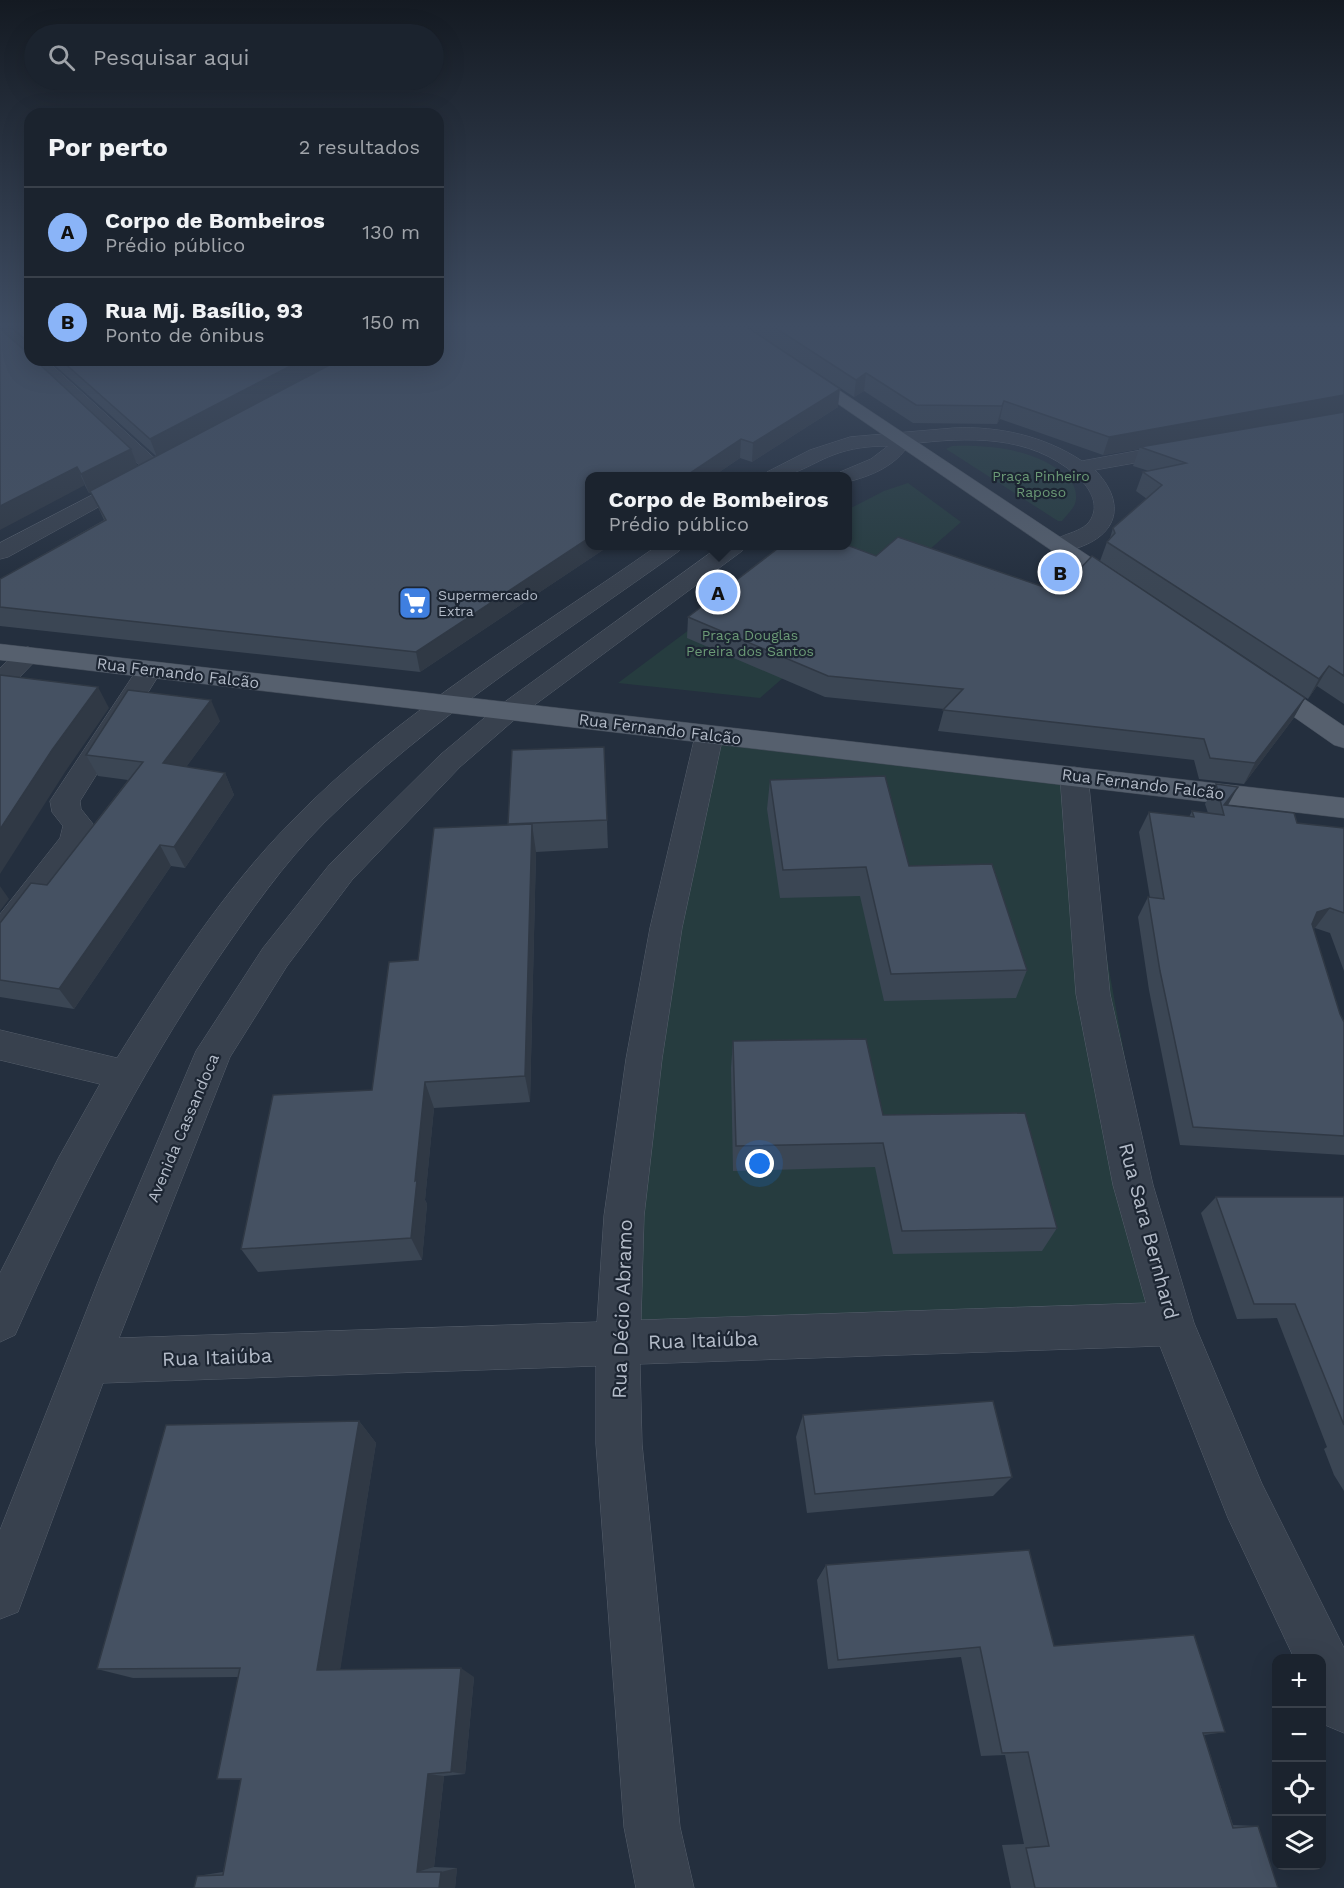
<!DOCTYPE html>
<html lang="pt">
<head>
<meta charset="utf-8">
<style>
  body { margin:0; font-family:"Work Sans",sans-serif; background:#282f3a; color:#f1f3f6 }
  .controls { position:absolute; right:18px; bottom:18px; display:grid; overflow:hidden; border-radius:12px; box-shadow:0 6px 24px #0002 }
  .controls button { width:54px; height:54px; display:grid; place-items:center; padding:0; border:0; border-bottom:2px solid #39404a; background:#1b232e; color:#f1f3f6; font:30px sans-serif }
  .you { position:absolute; left:760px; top:1164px; width:21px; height:21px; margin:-15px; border:4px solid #fff; border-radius:50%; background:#1a73e8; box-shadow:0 0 0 9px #1a73e833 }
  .badge { display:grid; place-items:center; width:39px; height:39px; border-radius:50%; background:#8ab4f8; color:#111; font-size:20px; font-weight:700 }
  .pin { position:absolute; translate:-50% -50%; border:3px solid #fff; box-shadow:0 2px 6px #0006 }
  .popup { position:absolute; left:585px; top:472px; width:267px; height:78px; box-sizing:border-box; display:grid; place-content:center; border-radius:12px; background:#1b232e; filter:drop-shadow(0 2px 4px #0005); font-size:20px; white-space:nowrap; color:#a0a4aa }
  .popup b { font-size:22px; color:#f1f3f6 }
  .popup::after { content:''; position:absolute; left:50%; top:100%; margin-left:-12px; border:12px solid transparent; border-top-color:#1b232e }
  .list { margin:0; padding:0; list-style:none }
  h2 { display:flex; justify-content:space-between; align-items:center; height:78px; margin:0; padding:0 24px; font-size:26px }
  h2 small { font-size:20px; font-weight:400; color:#a0a4aa }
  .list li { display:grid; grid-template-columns:39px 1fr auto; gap:18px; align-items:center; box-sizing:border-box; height:90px; padding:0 24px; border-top:2px solid #39404a }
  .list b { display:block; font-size:22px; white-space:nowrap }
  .list p { margin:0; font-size:20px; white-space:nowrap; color:#a0a4aa }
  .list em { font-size:20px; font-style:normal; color:#a0a4aa }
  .icon { flex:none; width:33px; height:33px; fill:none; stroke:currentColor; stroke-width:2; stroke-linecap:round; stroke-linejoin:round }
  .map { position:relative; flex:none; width:1344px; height:1888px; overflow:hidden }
  .search { position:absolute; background:#1b232e; box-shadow:0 6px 24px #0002; left:24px; top:24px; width:420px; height:66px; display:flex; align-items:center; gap:15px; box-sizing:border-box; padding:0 21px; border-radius:33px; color:#a0a4aa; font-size:22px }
  .panel { position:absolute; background:#1b232e; box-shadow:0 6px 24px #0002; left:24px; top:108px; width:420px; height:258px; border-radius:18px }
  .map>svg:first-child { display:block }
  .green { fill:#263c3f }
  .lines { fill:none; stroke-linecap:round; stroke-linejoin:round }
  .minor-casing { stroke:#565f6c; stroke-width:1 }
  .major-casing { stroke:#414a57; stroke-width:1 }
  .minor { fill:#38414e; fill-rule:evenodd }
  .major { fill:#56606e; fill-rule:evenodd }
  .wall { fill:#3b4654 }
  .shaded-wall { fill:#303945 }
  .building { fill:#455162; stroke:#303945; stroke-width:1.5 }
  .labels { text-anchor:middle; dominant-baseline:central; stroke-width:4.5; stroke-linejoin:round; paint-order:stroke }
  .far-park-label { font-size:14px; fill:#6b9a76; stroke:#1d2633 }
  .far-poi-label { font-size:14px; fill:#b4bcc9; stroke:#1d2633; text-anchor:start }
  .street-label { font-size:16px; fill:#b4bcc9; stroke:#1d2633 }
  .near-street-label { font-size:20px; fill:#b4bcc9; stroke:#1d2633 }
</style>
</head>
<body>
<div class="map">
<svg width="1344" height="1888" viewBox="0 0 1344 1888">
  <rect width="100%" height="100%" fill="#242f3e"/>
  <!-- green -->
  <g class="green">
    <path d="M952,446C991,445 1041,449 1070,480C1076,487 1078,498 1074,506C1071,511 1066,516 1062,521H1058L946,449Z"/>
    <polygon points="908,483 961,522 760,698 618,683 801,546 847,546 847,510 884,491"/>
    <polygon points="709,736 1074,776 1173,1324 619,1329"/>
  </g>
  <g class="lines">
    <!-- minor casing -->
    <g class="minor-casing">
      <g id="minor">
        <polygon points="0,327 8,327 30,346 30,360 46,360 161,464 164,468 161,472 147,472 28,360 0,337"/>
        <path d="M954,428C999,426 1044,436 1082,461L1179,443L1186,445L1189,449L1186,453L1179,455L1095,470C1124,500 1121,532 1080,547C1070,550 1062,553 1052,551L1049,546C1060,530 1089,536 1094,511C1096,497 1086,484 1076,475C1029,434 968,437 909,444C896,466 871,476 847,482V476H837L840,472L871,459L888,446C869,446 851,448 833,455C807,465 793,479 764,476L767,472L810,450L850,437Z"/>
        <polygon points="133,474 140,476 143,480 140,484 8,557 0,559 0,543"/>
        <path d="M657,546H682L679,551C558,638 430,718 324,823C283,864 250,912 217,960C137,1078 73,1205 15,1335L0,1342V1273L59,1157L100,1084L0,1060V1030L117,1058C169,975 223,891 292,821C398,712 533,633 657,546Z"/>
        <polygon points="720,546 745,546 742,551 513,721 460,767 352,880 287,966 230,1057 119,1338 597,1322 604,1216 626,1059 650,928 695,736 699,730 709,727 719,730 723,736 682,928 662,1059 644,1216 641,1320 1146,1303 1113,1185 1076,994 1060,776 1064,769 1074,767 1084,769 1088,776 1110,994 1153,1185 1194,1323 1262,1484 1344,1648 1344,1733 1325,1725 1322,1717 1322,1658 1294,1658 1228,1518 1160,1346 640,1364 642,1444 680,1827 694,1888 636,1888 624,1827 596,1444 596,1366 103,1383 18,1612 0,1619 0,1530 101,1274 196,1051 263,948 330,864 440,755 495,709"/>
        <polygon points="28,647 37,650 41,655 9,688 0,690 0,668 19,650"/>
        <polygon points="149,662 158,665 162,670 80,801 81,809 93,824 90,841 12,946 0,949 0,914 60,838 63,826 52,812 50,801 140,665"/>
      </g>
    </g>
    <!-- major casing -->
    <g class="major-casing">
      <g id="major">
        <polygon points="726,327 744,327 1131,584 1135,589 1131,594 1123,596 1115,594"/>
        <polygon points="0,644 1344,798 1344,818 0,660"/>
        <polygon points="1263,675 1272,677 1344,726 1344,748 1334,745 1254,689 1250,683 1254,677"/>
      </g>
    </g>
    <!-- minor -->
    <use href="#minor" class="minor"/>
    <!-- major -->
    <use href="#major" class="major"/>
  </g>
  <!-- wall -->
  <g class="wall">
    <polygon points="11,327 30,327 30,353 25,338"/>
    <polygon points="747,327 1344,327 1344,704 1317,686 1308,699 1100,561 1107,542 1110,538 1113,528 1147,499 1136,491 1143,472 1149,471 1133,466 1139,449 1103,455 1000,419 997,424 913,423 864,391 854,397"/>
    <polygon points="0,329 138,466 156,456 49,360 438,360 838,407 752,462 740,458 712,477 589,477 589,546 609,546 420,672 0,626 0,579 104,520 91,492 89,493"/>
    <polygon points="876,556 1305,698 1293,719 1244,784 1199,779 1194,760 938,731 944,709 825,697 687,638 688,617"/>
    <polygon points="220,721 186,767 225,773 234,795 185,868 171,866 74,1009 0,997 0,923 47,885 128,780 98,776 86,755"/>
    <polygon points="604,747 608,848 536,852 530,1102 434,1108 425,1200 427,1204 422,1260 258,1272 241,1249 372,1090 418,960 508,825"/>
    <polygon points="770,780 909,866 1027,970 1016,998 884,1001 860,896 780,898 767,809"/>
    <polygon points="1216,784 1228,805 1297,823 1344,828 1344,971 1330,933 1315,928 1313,929 1340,1014 1344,1022 1344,1155 1180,1145 1149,990 1138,917 1148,897 1150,898 1139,832 1149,812 1189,817 1192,811 1208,813 1205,804"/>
    <polygon points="733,1041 883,1115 1057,1228 1042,1251 893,1254 875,1167 733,1171 731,1068"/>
    <polygon points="1216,1197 1344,1197 1344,1491 1334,1475 1324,1449 1327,1447 1277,1318 1237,1319 1201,1213"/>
    <polygon points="803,1415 1012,1477 993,1496 807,1513 796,1437"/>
    <polygon points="359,1421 376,1443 340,1669 474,1677 465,1774 444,1776 434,1867 457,1868 455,1888 194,1888 197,1876 223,1872 241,1780 217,1779 238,1677 133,1678 97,1669"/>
    <polygon points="826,1565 1054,1646 1225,1732 1204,1735 1233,1825 1258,1826 1278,1888 1011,1888 1002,1845 1024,1844 1005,1755 981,1756 961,1657 828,1669 817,1580"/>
  </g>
  <!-- shaded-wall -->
  <g class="shaded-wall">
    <polygon points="302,360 339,360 157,457 150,439"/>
    <polygon points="866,373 864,391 854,397 856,380"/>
    <polygon points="840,389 838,407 752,462 753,443"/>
    <polygon points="1344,395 1344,412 1140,447 1139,449 1103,455 1109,437"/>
    <polygon points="1004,401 1000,419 997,424 1002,406"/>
    <polygon points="741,439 740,458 712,477 684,477"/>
    <polygon points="131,449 138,467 89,493 81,474"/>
    <polygon points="77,467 85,485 0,530 0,506"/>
    <polygon points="589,538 589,546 609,546 420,672 416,652"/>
    <polygon points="1329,666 1317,686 1308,699 1319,679"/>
    <polygon points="98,687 109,708 65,772 0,874 0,829 52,750"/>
    <polygon points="1305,698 1293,719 1244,784 1255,763"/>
    <polygon points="211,700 220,721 173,785 163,763"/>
    <polygon points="604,747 606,775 608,848 607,820"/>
    <polygon points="225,773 234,795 185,868 174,847"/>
    <polygon points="1238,787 1227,807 1222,808"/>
    <polygon points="532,824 536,852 530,1102 525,1076"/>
    <polygon points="160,845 171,866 74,1009 59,989"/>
    <polygon points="0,886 9,899 0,911"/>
    <polygon points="1330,908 1315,928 1303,932 1317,912"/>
    <polygon points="425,1082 434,1108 425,1200 427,1204 422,1260 411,1238 415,1181"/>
    <polygon points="359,1421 376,1443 339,1678 317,1670"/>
    <polygon points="461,1668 474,1677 465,1774 451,1772"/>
    <polygon points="428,1774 444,1776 434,1867 417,1872"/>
    <polygon points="457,1868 455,1888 439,1888 441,1872"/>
  </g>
  <!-- building -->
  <g class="building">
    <polygon points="23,327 30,327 30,341 25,341 24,327"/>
    <polygon points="438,327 747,327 840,389 753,443 741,439 684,477 589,477 589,538 416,652 0,607 0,579 106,520 90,491 339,360 438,360"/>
    <polygon points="774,327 1344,327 1344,395 1109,437 1004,401 1002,406 916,405 866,373 856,380"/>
    <polygon points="0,329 30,355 30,360 35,360 131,449 81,474 77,467 0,506"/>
    <polygon points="61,360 302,360 150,439"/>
    <polygon points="1344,412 1344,676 1329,666 1319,679 1107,542 1115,533 1113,528 1162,485 1143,472 1186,463 1140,447"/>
    <polygon points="898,537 1058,592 1092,556 1305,698 1255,763 1210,758 1204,739 943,710 963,689 828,676 688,617 781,546 847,545 876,556"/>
    <polygon points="0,675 98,687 52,750 0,829"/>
    <polygon points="128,690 211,700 163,763 225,773 174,847 160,845 59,989 0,980 0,923 31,883 47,885 143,762 86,755"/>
    <polygon points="604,747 607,820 508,824 512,750"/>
    <polygon points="885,776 909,866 992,864 1027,970 891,974 866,867 783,870 770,780"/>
    <polygon points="1216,784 1238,787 1224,805 1294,813 1297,823 1344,828 1344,913 1330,908 1317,912 1312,924 1340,1014 1344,1022 1344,1136 1193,1127 1160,971 1148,897 1164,899 1149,812 1194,817 1192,811 1224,815"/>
    <polygon points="532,824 525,1076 425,1082 415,1181 417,1180 411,1238 241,1249 273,1095 372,1090 389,962 418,960 434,828"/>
    <polygon points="866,1039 883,1115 1025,1113 1057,1228 902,1231 883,1143 736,1146 733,1041"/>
    <polygon points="1216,1197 1344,1197 1344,1425 1295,1304 1254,1304"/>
    <polygon points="993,1401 1012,1477 815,1494 803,1415"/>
    <polygon points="359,1421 317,1670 461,1668 451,1772 428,1774 417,1872 441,1872 439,1888 194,1888 197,1876 223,1875 241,1779 217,1779 240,1668 97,1669 166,1425"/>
    <polygon points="1029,1550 1054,1646 1194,1635 1225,1732 1203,1733 1233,1828 1258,1826 1278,1888 1035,1888 1026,1848 1049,1846 1028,1752 1002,1753 980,1647 838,1660 826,1565"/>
  </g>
  <!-- sky -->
  <linearGradient id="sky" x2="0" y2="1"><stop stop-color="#141a22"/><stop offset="0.55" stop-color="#3f4d63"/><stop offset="1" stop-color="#3f4d63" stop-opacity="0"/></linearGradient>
  <rect width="1344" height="591" fill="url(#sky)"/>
  <!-- icons -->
  <defs>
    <g id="supermarket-square" transform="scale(1.725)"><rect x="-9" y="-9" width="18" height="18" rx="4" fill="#3f7fe0" stroke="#1d2633"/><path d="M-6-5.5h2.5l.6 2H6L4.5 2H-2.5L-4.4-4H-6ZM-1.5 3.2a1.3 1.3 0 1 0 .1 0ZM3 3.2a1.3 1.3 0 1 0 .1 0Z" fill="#fff"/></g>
  </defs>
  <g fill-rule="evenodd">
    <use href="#supermarket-square" x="415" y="603"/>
  </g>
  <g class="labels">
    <!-- far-park labels -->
    <g class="far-park-label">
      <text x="1041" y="476">Praça Pinheiro<tspan x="1041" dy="16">Raposo</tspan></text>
      <text x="750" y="635">Praça Douglas<tspan x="750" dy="16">Pereira dos Santos</tspan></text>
    </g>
    <!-- far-poi labels -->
    <g class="far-poi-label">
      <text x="438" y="595">Supermercado<tspan x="438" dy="16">Extra</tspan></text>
    </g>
    <!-- street labels -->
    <g class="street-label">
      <text transform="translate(178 673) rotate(7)">Rua Fernando Falcão</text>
      <text transform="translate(660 729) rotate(7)">Rua Fernando Falcão</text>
      <text transform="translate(1143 784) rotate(7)">Rua Fernando Falcão</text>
      <text transform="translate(183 1128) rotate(-67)">Avenida Cassandoca</text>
    </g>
    <!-- near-street labels -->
    <g class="near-street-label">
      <text transform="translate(1149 1231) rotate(75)">Rua Sara Bernhard</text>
      <text transform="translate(622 1309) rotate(-88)">Rua Décio Abramo</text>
      <text transform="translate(703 1340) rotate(-2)">Rua Itaiúba</text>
      <text transform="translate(217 1357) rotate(-2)">Rua Itaiúba</text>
    </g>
  </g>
</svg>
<div class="controls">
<button>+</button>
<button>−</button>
<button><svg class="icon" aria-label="locate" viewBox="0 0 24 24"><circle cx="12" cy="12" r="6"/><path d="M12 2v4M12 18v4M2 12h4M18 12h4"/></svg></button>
<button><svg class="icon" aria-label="layers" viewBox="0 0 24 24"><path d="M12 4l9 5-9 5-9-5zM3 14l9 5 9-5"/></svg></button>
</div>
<div class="you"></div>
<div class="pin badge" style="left:718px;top:592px">A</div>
<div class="popup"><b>Corpo de Bombeiros</b>Prédio público</div>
<div class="pin badge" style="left:1060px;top:572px">B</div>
<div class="search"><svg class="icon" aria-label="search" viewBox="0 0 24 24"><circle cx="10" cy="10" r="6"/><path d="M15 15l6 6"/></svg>Pesquisar aqui</div>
<section class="panel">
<h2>Por perto<small>2 resultados</small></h2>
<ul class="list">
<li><span class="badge">A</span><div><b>Corpo de Bombeiros</b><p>Prédio público</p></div><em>130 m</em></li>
<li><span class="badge">B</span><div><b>Rua Mj. Basílio, 93</b><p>Ponto de ônibus</p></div><em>150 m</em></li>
</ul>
</section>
</div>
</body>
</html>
